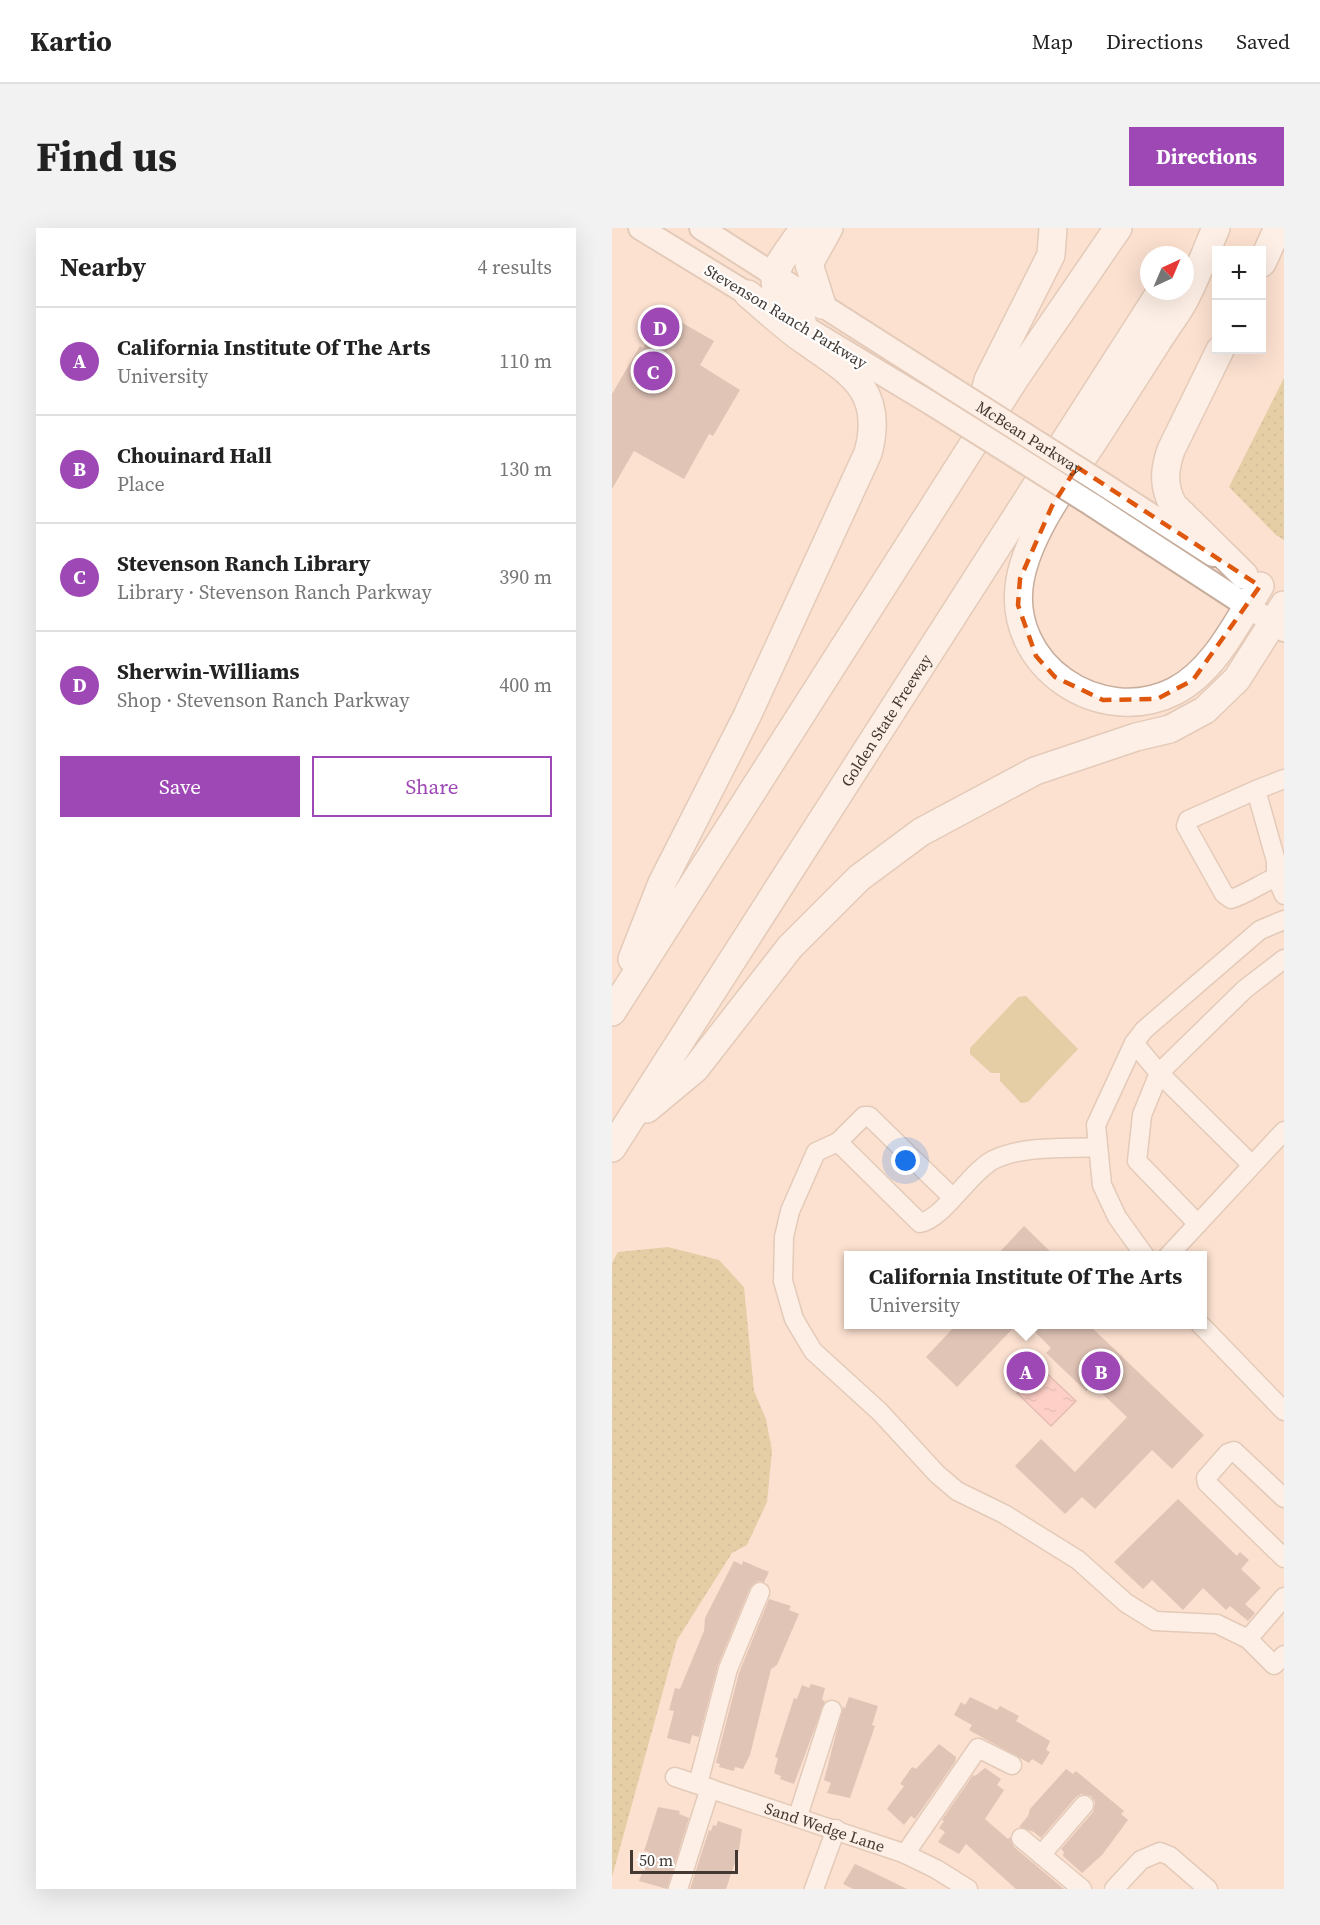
<!DOCTYPE html>
<html lang="en">
<head>
<meta charset="utf-8">
<style>
  body { margin:0; font-family:"Source Serif 4",serif; background:#f2f2f2; color:#222 }
  .controls { position:absolute; right:18px; top:18px; display:grid; overflow:hidden; border-radius:0px; box-shadow:0 6px 24px #0002 }
  .controls button { width:54px; height:54px; display:grid; place-items:center; padding:0; border:0; border-bottom:2px solid #e0e0e0; background:#fff; color:#222; font:30px sans-serif }
  .compass { position:absolute; left:528px; top:18px; width:54px; height:54px; border-radius:50%; background:#fff; box-shadow:0 6px 24px #0002; rotate:44deg }
  .scale { position:absolute; left:18px; bottom:15px; width:108px; box-sizing:border-box; padding-left:6px; border:3px solid #433932; border-top:0; font-size:16px; line-height:21px; white-space:nowrap; color:#433932; -webkit-text-stroke:4px #fff; paint-order:stroke }
  .you { position:absolute; left:294px; top:933px; width:21px; height:21px; margin:-15px; border:4px solid #fff; border-radius:50%; background:#1a73e8; box-shadow:0 0 0 9px #1a73e833 }
  .badge { display:grid; place-items:center; width:39px; height:39px; border-radius:50%; background:#9e48b5; color:#fff; font-size:20px; font-weight:700 }
  .pin { position:absolute; translate:-50% -50%; border:3px solid #fff; box-shadow:0 2px 6px #0006 }
  .popup { position:absolute; left:232px; top:1023px; width:363px; height:78px; box-sizing:border-box; display:grid; place-content:center; border-radius:0px; background:#fff; filter:drop-shadow(0 2px 4px #0005); font-size:20px; white-space:nowrap; color:#767676 }
  .popup b { font-size:22px; color:#222 }
  .popup::after { content:''; position:absolute; left:50%; top:100%; margin-left:-12px; border:12px solid transparent; border-top-color:#fff }
  .list { margin:0; padding:0; list-style:none }
  h2 { display:flex; justify-content:space-between; align-items:center; height:78px; margin:0; padding:0 24px; font-size:26px }
  h2 small { font-size:20px; font-weight:400; color:#767676 }
  .list li { display:grid; grid-template-columns:39px 1fr auto; gap:18px; align-items:center; box-sizing:border-box; height:108px; padding:0 24px; border-top:2px solid #e0e0e0 }
  .list b { display:block; font-size:22px; white-space:nowrap }
  .list p { margin:0; font-size:20px; white-space:nowrap; color:#767676 }
  .list em { font-size:20px; font-style:normal; color:#767676 }
  .actions { display:flex; gap:12px; padding:18px 24px }
  .actions a { flex:1; padding:14px 0; border:2px solid #9e48b5; border-radius:0px; text-align:center; font-size:21px; color:#9e48b5 }
  .actions .main { background:#9e48b5; color:#fff }
  .map { position:relative; flex:none; width:672px; height:1661px; overflow:hidden; border-radius:0px }
  header { display:flex; align-items:center; gap:36px; box-sizing:border-box; height:84px; padding:0 30px; background:#fff; border-bottom:2px solid #e0e0e0 }
  header strong { font-size:28px }
  nav { display:flex; gap:33px; margin-inline-start:auto; font-size:21px }
  .intro { display:flex; align-items:center; justify-content:space-between; box-sizing:border-box; height:144px; padding:0 36px }
  h1 { margin:0; font-size:42px }
  .button { padding:15px 27px; border-radius:0px; background:#9e48b5; color:#fff; font-size:21px; font-weight:700 }
  main { display:flex; gap:36px; padding:0 36px }
  aside { flex:1; background:#fff; border-radius:0px; box-shadow:0 6px 24px #0002 }
  .map>svg:first-child { display:block }
  .grass { fill:url(#grass-dots) }
  .park { fill:#cbb672 }
  .water { fill:url(#water-ripples); stroke:#c79292; stroke-width:1.5 }
  .building { fill:#be9f97 }
  .lines { fill:none; stroke-linecap:round; stroke-linejoin:round }
  .minor-casing { stroke:#c7ad9c; stroke-width:21 }
  .major-casing { stroke:#c7ad9c; stroke-width:26 }
  .highway-casing { stroke:#c7ad9c; stroke-width:30 }
  .minor { stroke:#fff; stroke-width:18 }
  .major { stroke:#fff; stroke-width:22 }
  .highway { stroke:#fff; stroke-width:27 }
  .major-bridge-casing { stroke:#c7ad9c; stroke-width:26; stroke-linecap:butt }
  .major-bridge { stroke:#fff; stroke-width:22 }
  .marked { fill:none; stroke:#e0570e; stroke-width:4.5; stroke-dasharray:12 8; stroke-linejoin:round }
  .labels { text-anchor:middle; dominant-baseline:central; stroke-width:4.5; stroke-linejoin:round; paint-order:stroke }
  .street-label { font-size:16px; fill:#433932; stroke:#fff }
</style>
</head>
<body>
<header>
<strong>Kartio</strong>
<nav><a>Map</a><a>Directions</a><a>Saved</a></nav>
</header>
<div class="intro"><h1>Find us</h1><a class="button">Directions</a></div>
<main>
<aside>
<h2>Nearby<small>4 results</small></h2>
<ul class="list">
<li><span class="badge">A</span><div><b>California Institute Of The Arts</b><p>University</p></div><em>110 m</em></li>
<li><span class="badge">B</span><div><b>Chouinard Hall</b><p>Place</p></div><em>130 m</em></li>
<li><span class="badge">C</span><div><b>Stevenson Ranch Library</b><p>Library · Stevenson Ranch Parkway</p></div><em>390 m</em></li>
<li><span class="badge">D</span><div><b>Sherwin-Williams</b><p>Shop · Stevenson Ranch Parkway</p></div><em>400 m</em></li>
</ul>
<div class="actions"><a class="main">Save</a><a>Share</a></div>
</aside>
<div class="map">
<svg width="672" height="1661" viewBox="0 0 672 1661">
  <defs>
    <pattern id="grass-dots" width="8" height="8" patternUnits="userSpaceOnUse" patternTransform="scale(1.5)"><rect width="8" height="8" fill="#cbb672"/><path d="M2 2h.1M6 6h.1" fill="none" stroke="#a6955e" stroke-width="1.8" stroke-linecap="round"/></pattern>
    <pattern id="water-ripples" width="26" height="14" patternUnits="userSpaceOnUse" patternTransform="scale(1.5)"><rect width="26" height="14" fill="#ffb8bb"/><path d="M2 4q2-2 4 0t4 0M15 11q2-2 4 0t4 0" fill="none" stroke="#d09799"/></pattern>
  </defs>
  <rect width="100%" height="100%" fill="#fce1d0"/>
  <!-- grass -->
  <g class="grass">
    <polygon points="672,150 672,312 664,307 617,259"/>
    <polygon points="56,1019 107,1032 132,1059 142,1163 154,1191 160,1223 155,1274 135,1317 120,1325 65,1412 0,1649 0,1035 6,1024"/>
  </g>
  <!-- park -->
  <polygon class="park" points="414,768 466,821 416,874 409,875 388,853 388,845 379,845 358,826 358,820 406,769"/>
  <!-- water -->
  <polygon class="water" points="429,1140 464,1173 439,1198 405,1165"/>
  <!-- building -->
  <g class="building">
    <polygon points="53,85 102,113 88,137 128,162 101,208 97,206 72,251 22,223 0,261 0,166 28,118 31,120"/>
    <polygon points="412,998 443,1028 384,1028"/>
    <polygon points="345,1096 405,1096 345,1159 314,1129"/>
    <polygon points="415,1096 476,1096 592,1207 560,1241 540,1222 483,1281 470,1269 453,1286 403,1238 429,1211 463,1244 515,1189 481,1157 474,1163 434,1125 439,1120"/>
    <polygon points="566,1271 625,1328 628,1324 637,1332 629,1341 649,1360 633,1376 643,1385 636,1393 618,1378 614,1382 591,1360 571,1382 540,1352 531,1361 502,1334"/>
    <polygon points="122,1333 130,1337 131,1333 157,1344 152,1354 146,1353 138,1360 106,1437 87,1509 80,1507 78,1516 55,1510 62,1483 57,1482 63,1460 68,1461 92,1403 93,1390"/>
    <polygon points="157,1371 179,1378 177,1382 187,1386 165,1437 159,1441 138,1527 131,1541 123,1539 122,1543 107,1539 108,1536 104,1535 106,1526 127,1445"/>
    <polygon points="199,1456 213,1460 210,1472 213,1473 182,1556 168,1551 169,1548 162,1545 166,1530 163,1529 182,1470 185,1471 190,1457 197,1460"/>
    <polygon points="237,1469 266,1478 260,1497 263,1498 238,1570 215,1565 219,1555 212,1552 231,1479 233,1480"/>
    <polygon points="358,1469 385,1482 388,1478 407,1488 404,1493 438,1513 434,1522 438,1524 430,1537 420,1531 417,1535 357,1502 360,1497 342,1487 349,1474 353,1477"/>
    <polygon points="327,1516 344,1529 343,1534 303,1591 299,1588 292,1597 275,1581 292,1558 288,1556 300,1539 304,1541"/>
    <polygon points="373,1540 389,1551 385,1557 392,1562 373,1591 396,1611 398,1609 402,1619 452,1661 404,1661 354,1616 347,1626 326,1614 333,1604 327,1600 332,1593 330,1592 361,1547 363,1548"/>
    <polygon points="454,1541 461,1546 464,1543 512,1583 509,1586 516,1592 490,1627 470,1645 451,1628 452,1624 449,1621 481,1584 483,1574 479,1568 469,1566 464,1569 429,1610 422,1604 407,1599 416,1588 418,1581"/>
    <polygon points="46,1579 68,1583 67,1586 77,1590 55,1661 27,1653 37,1624 32,1623"/>
    <polygon points="106,1593 130,1601 127,1622 114,1661 78,1661 97,1602 99,1603 101,1597 104,1598"/>
    <polygon points="243,1636 258,1643 295,1661 241,1661 231,1656"/>
  </g>
  <g class="lines">
    <!-- minor casing -->
    <g class="minor-casing">
      <g id="minor">
        <polyline points="644,562 672,551"/>
        <path d="M672,646C653,652 638,665 619,671L612,666L574,598L576,592L644,562L664,633V648L672,667"/>
        <polyline points="522,815 547,845 640,937"/>
        <polyline points="226,914 204,924 178,983 172,1009 171,1053 182,1091 201,1123 268,1184 325,1246 345,1263 392,1286 466,1332 514,1375 543,1393 605,1396 636,1411"/>
        <path d="M341,970L257,888H252L226,914L308,995C331,991 358,944 381,932C411,917 454,921 486,919"/>
        <polyline points="585,995 525,933 530,887 547,845 633,761 672,731"/>
        <polyline points="533,1028 505,989 490,957 484,897 522,815 532,802 648,702 672,692"/>
        <polyline points="556,1028 672,903"/>
        <polyline points="588,1096 672,1183"/>
        <polyline points="672,1270 622,1223 616,1225 594,1250 595,1255 672,1330"/>
        <polyline points="672,1369 636,1411 662,1437 672,1427"/>
        <path id="s1" d="M63,1549L291,1625L324,1641L356,1661"/>
        <polyline points="86,1556 116,1441 148,1364"/>
        <polyline points="186,1588 220,1482"/>
        <polyline points="409,1610 470,1661"/>
        <polyline points="293,1626 366,1520 400,1537"/>
        <polyline points="429,1627 472,1577"/>
        <polyline points="66,1661 98,1560"/>
        <polyline points="202,1661 224,1601"/>
        <polyline points="502,1661 529,1632 548,1624 558,1628 596,1661"/>
      </g>
    </g>
    <!-- major casing -->
    <g class="major-casing">
      <g id="major">
        <polyline points="28,0 149,74"/>
        <polyline points="89,0 335,157"/>
        <polyline points="191,98 320,176"/>
        <polyline points="491,256 601,327"/>
        <polyline points="479,276 672,402"/>
      </g>
    </g>
    <!-- highway casing -->
    <g class="highway-casing">
      <g id="highway">
        <path d="M604,0C594,23 585,48 573,71C565,86 553,101 544,116C524,147 504,178 485,208C458,250 417,302 408,352C393,437 488,501 563,463C603,442 625,394 648,358"/>
        <polyline points="650,35 666,0"/>
        <polyline points="210,77 197,36 217,0"/>
        <path d="M190,93C146,51 162,44 192,0"/>
        <path d="M608,122L559,222C552,242 551,258 561,277L632,347"/>
        <polyline points="364,198 376,152 439,27 441,0"/>
        <path d="M20,731L50,655L135,488L256,225C273,162 238,144 193,113C173,99 155,82 136,66"/>
        <polyline points="0,784 404,149 506,0"/>
        <polyline points="35,881 83,841 178,719 247,650 309,604 423,543 524,509 558,501 593,482 625,451 672,377"/>
        <path id="s2" d="M0,920L549,63"/>
      </g>
    </g>
    <!-- minor -->
    <use href="#minor" class="minor"/>
    <!-- major -->
    <use href="#major" class="major"/>
    <!-- highway -->
    <use href="#highway" class="highway"/>
    <!-- major-bridge casing -->
    <g class="major-bridge-casing">
      <g id="major-bridge">
        <path id="s3" d="M335,157L491,256"/>
        <polyline points="320,176 479,276"/>
      </g>
    </g>
    <!-- major-bridge -->
    <use href="#major-bridge" class="major-bridge"/>
  </g>
  <!-- marked area -->
  <path d="M0 0H672V1661H0ZM465,239L648,358L581,452L545,471L491,472L443,449L424,428L406,377L408,351L440,278Z" fill="#fce1d0" fill-opacity=".55" fill-rule="evenodd"/>
  <path class="marked" d="M465,239L648,358L581,452L545,471L491,472L443,449L424,428L406,377L408,351L440,278Z"/>
  <g class="labels">
    <!-- street labels -->
    <g class="street-label">
      <text transform="translate(174 88) rotate(31)">Stevenson Ranch Parkway</text>
      <text stroke="none"><textPath href="#s3" startOffset="98">McBean Parkway</textPath></text>
      <text stroke="none"><textPath href="#s2" startOffset="508">Golden State Freeway</textPath></text>
      <text stroke="none"><textPath href="#s1" startOffset="158">Sand Wedge Lane</textPath></text>
    </g>
  </g>
</svg>
<div class="controls">
<button>+</button>
<button>−</button>
</div>
<svg class="compass" viewBox="-18 -18 36 36"><path d="M0-13l5 13h-10z" fill="#e53935"/><path d="M0 13l5-13h-10z" fill="#767676"/></svg>
<div class="scale">50 m</div>
<div class="you"></div>
<div class="pin badge" style="left:414px;top:1143px">A</div>
<div class="popup"><b>California Institute Of The Arts</b>University</div>
<div class="pin badge" style="left:489px;top:1143px">B</div>
<div class="pin badge" style="left:41px;top:143px">C</div>
<div class="pin badge" style="left:48px;top:99px">D</div>
</div>
</main>
</body>
</html>
